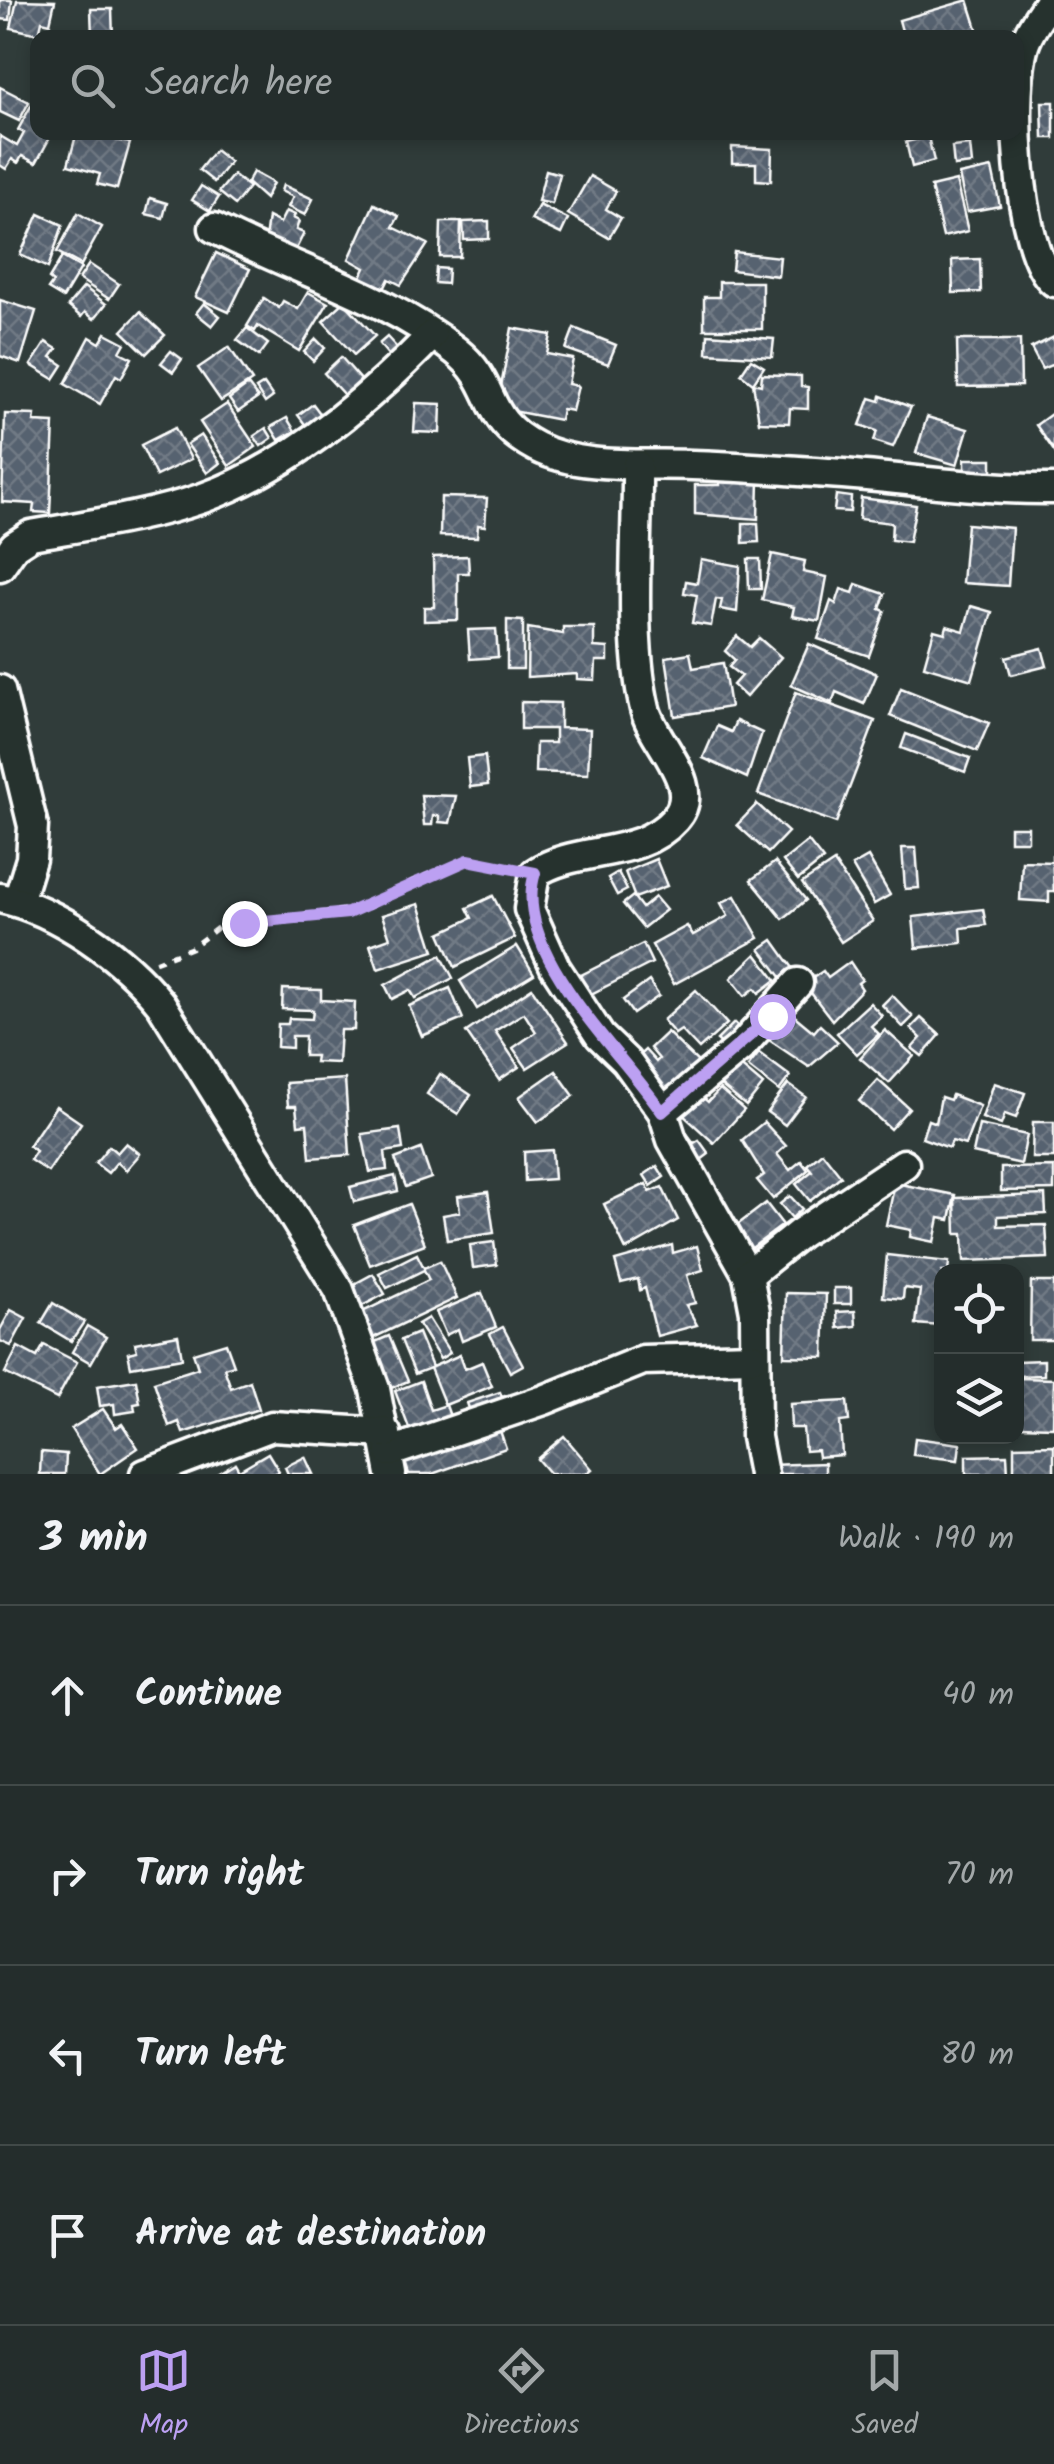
<!DOCTYPE html>
<html lang="en">
<head>
<meta charset="utf-8">
<style>
  body { margin:0; font-family:Kalam,sans-serif; background:#303938; color:#f1f3f6 }
  .controls { position:absolute; right:30px; bottom:30px; display:grid; overflow:hidden; border-radius:20px; box-shadow:0 5px 15px #0003 }
  .controls button { width:90px; height:90px; display:grid; place-items:center; padding:0; border:0; border-bottom:2px solid #414948; background:#242d2c; color:#f1f3f6; font:50px sans-serif }
  .stop { position:absolute; width:30px; height:30px; margin:-22px; border:8px solid #bca0f2; border-radius:50%; background:#fff }
  .stop.end { background:#bca0f2; border-color:#fff; box-shadow:0 2px 10px #0008 }
  .list { margin:0; padding:0; list-style:none }
  h2 { display:flex; justify-content:space-between; align-items:center; height:130px; margin:0; padding:0 40px; font-size:42px }
  h2 small { font-size:32px; font-weight:400; color:#a3a8a9 }
  .list li { display:grid; grid-template-columns:65px 1fr auto; gap:30px; align-items:center; box-sizing:border-box; height:180px; padding:0 40px; border-top:2px solid #414948 }
  .list b { display:block; font-size:38px; white-space:nowrap }
  .list em { font-size:32px; font-style:normal; color:#a3a8a9 }
  .icon { flex:none; width:55px; height:55px; fill:none; stroke:currentColor; stroke-width:2; stroke-linecap:round; stroke-linejoin:round }
  .map { position:relative; flex:none; width:1054px; height:1474px; overflow:hidden }
  .search { position:absolute; background:#242d2c; box-shadow:0 5px 15px #0003; left:30px; right:30px; top:30px; height:110px; display:flex; align-items:center; gap:25px; box-sizing:border-box; padding:0 35px; border-radius:20px; color:#a3a8a9; font-size:38px }
  .sheet { height:850px; background:#242d2c }
  nav { display:flex; justify-content:space-around; align-items:center; box-sizing:border-box; height:140px; border-top:2px solid #414948; background:#242d2c; font-size:28px; color:#a3a8a9 }
  nav a { display:grid; justify-items:center; gap:5px }
  nav .on { color:#bca0f2 }
  .map>svg:first-child { display:block }
  .building { fill:url(#building-cross-hatch); stroke:#fff; stroke-width:2.5 }
  .lines { fill:none; stroke-linecap:round; stroke-linejoin:round }
  .street-casing { stroke:#fff; stroke-width:35 }
  .path { stroke:#fff; stroke-width:5; stroke-dasharray:8 8; stroke-linecap:butt }
  .street { stroke:#26332d; stroke-width:28 }
  .route { stroke:#bca0f2; stroke-width:12 }
</style>
</head>
<body>
<div class="map">
<svg width="1054" height="1474" viewBox="0 0 1054 1474">
  <defs>
    <pattern id="building-cross-hatch" width="8" height="8" patternUnits="userSpaceOnUse" patternTransform="scale(2.5)"><rect width="8" height="8" fill="#57626f"/><path d="M0 0l8 8M0 8l8-8" fill="none" stroke="#707a85"/></pattern>
  </defs>
  <rect width="100%" height="100%" fill="#303c3a"/>
  <filter id="ink" filterUnits="userSpaceOnUse"><feTurbulence type="fractalNoise" baseFrequency=".01" numOctaves="2"/><feDisplacementMap in="SourceGraphic" scale="20" xChannelSelector="R" yChannelSelector="G"/><feConvolveMatrix kernelMatrix="1 2 1 2 8 2 1 2 1" color-interpolation-filters="sRGB"/></filter>
  <g filter="url(#ink)">
    <!-- building -->
    <g class="building">
      <polygon points="0,0 12,0 10,20 0,19"/>
      <polygon points="17,0 55,1 50,23 42,21 39,34 11,28"/>
      <polygon points="968,0 980,38 904,38 899,20"/>
      <polygon points="91,9 112,9 113,38 92,38"/>
      <polygon points="0,87 29,102 19,121 0,112"/>
      <polygon points="1042,102 1054,102 1054,138 1043,138"/>
      <polygon points="32,104 38,107 38,132 53,132 36,163 22,156 18,163 12,159 6,169 0,165 0,136 17,146 24,133 18,130"/>
      <polygon points="77,132 130,143 117,189 97,184 100,174 68,165"/>
      <polygon points="928,137 934,161 912,167 906,142"/>
      <polygon points="970,145 972,164 954,166 952,147"/>
      <polygon points="732,147 772,149 771,181 756,180 756,163 732,163"/>
      <polygon points="215,150 230,162 214,182 199,170"/>
      <polygon points="992,168 1000,206 967,212 959,175"/>
      <polygon points="546,170 560,174 552,204 538,201"/>
      <polygon points="253,172 273,183 265,199 247,183"/>
      <polygon points="233,175 249,187 235,205 219,192"/>
      <polygon points="590,176 616,191 606,209 621,218 609,238 568,214"/>
      <polygon points="956,181 968,231 943,237 931,187"/>
      <polygon points="283,185 313,199 305,215 288,207 293,197 281,191"/>
      <polygon points="201,186 219,197 210,211 192,200"/>
      <polygon points="150,198 167,203 163,218 146,214"/>
      <polygon points="374,204 399,216 393,227 428,244 401,285 389,279 383,291 360,279 365,268 349,259"/>
      <polygon points="539,205 568,219 561,234 531,220"/>
      <polygon points="286,211 295,215 293,218 299,221 296,230 304,233 296,249 265,240 268,217 280,223"/>
      <polygon points="78,213 102,227 81,265 57,252"/>
      <polygon points="39,214 63,225 48,268 20,255"/>
      <polygon points="489,221 489,239 464,240 463,222"/>
      <polygon points="441,222 461,222 460,257 440,257"/>
      <polygon points="734,252 780,257 778,276 732,270"/>
      <polygon points="216,253 250,269 229,312 195,297"/>
      <polygon points="62,257 81,268 63,298 48,289 53,282 49,279"/>
      <polygon points="980,259 981,292 953,293 952,260"/>
      <polygon points="89,264 119,284 109,299 79,279"/>
      <polygon points="436,268 448,269 447,284 435,283"/>
      <polygon points="719,282 762,282 762,329 704,329 704,297 719,297"/>
      <polygon points="84,287 106,304 94,319 85,312 81,317 68,306"/>
      <polygon points="308,292 328,303 299,351 258,326 255,331 247,326 264,298 279,308 283,301 298,309"/>
      <polygon points="0,300 36,311 20,363 0,356"/>
      <polygon points="344,302 375,336 354,355 323,321"/>
      <polygon points="204,303 220,316 212,326 196,313"/>
      <polygon points="140,312 165,335 146,354 122,331"/>
      <polygon points="247,328 268,344 259,356 237,340"/>
      <polygon points="512,328 551,335 547,354 573,359 568,384 578,386 572,411 562,409 560,420 497,408"/>
      <polygon points="574,328 616,345 608,364 566,349"/>
      <polygon points="106,333 125,343 120,352 132,358 121,378 116,375 100,404 65,384 90,337 100,343"/>
      <polygon points="708,334 774,339 772,357 707,353"/>
      <polygon points="387,337 399,350 390,357 379,344"/>
      <polygon points="1054,337 1054,364 1042,369 1031,348"/>
      <polygon points="316,339 325,348 313,361 304,352"/>
      <polygon points="957,340 1020,340 1021,386 958,387"/>
      <polygon points="46,342 57,349 51,357 63,365 54,379 31,365"/>
      <polygon points="229,347 252,381 221,401 198,368"/>
      <polygon points="171,351 182,359 173,372 161,363"/>
      <polygon points="341,357 362,381 345,396 324,373"/>
      <polygon points="751,359 764,367 753,383 741,374"/>
      <polygon points="762,374 801,376 801,386 808,387 808,409 790,408 789,423 759,422 753,383 761,385"/>
      <polygon points="264,384 273,397 265,403 256,389"/>
      <polygon points="248,385 258,398 238,412 229,399"/>
      <polygon points="881,396 911,407 893,447 874,441 877,431 860,425 870,398 880,401"/>
      <polygon points="416,403 441,404 440,433 414,432"/>
      <polygon points="227,404 256,447 229,466 200,422"/>
      <polygon points="313,404 322,416 307,427 298,415"/>
      <polygon points="1054,412 1054,451 1036,425"/>
      <polygon points="5,414 35,415 34,422 54,423 50,513 33,512 34,504 2,502"/>
      <polygon points="927,417 968,429 957,465 916,453"/>
      <polygon points="287,418 295,431 279,440 271,427"/>
      <polygon points="175,428 191,459 156,476 141,445"/>
      <polygon points="266,428 272,438 261,446 254,436"/>
      <polygon points="201,435 220,463 207,473 187,444"/>
      <rect x="965" y="459" width="27" height="14"/>
      <polygon points="720,479 759,480 758,519 695,514 695,485 720,485"/>
      <polygon points="836,495 851,497 850,512 834,511"/>
      <polygon points="441,497 487,498 485,526 478,525 477,537 440,536"/>
      <polygon points="861,498 916,505 909,542 891,540 892,523 859,519"/>
      <polygon points="743,523 758,523 759,542 743,543"/>
      <polygon points="967,524 1012,528 1008,586 962,583"/>
      <polygon points="772,554 805,561 803,572 827,577 819,621 792,616 794,607 762,600"/>
      <polygon points="468,556 469,573 458,573 458,620 424,621 424,607 434,607 433,557"/>
      <polygon points="701,559 740,566 737,612 720,609 722,600 716,599 711,626 692,623 697,595 684,593 686,581 697,583"/>
      <polygon points="748,559 760,559 761,589 749,589"/>
      <polygon points="856,584 885,594 880,609 885,611 869,656 818,639 831,601 836,604 841,589 853,593"/>
      <polygon points="971,606 992,612 972,680 924,666 934,630 945,633 947,626 964,631"/>
      <polygon points="507,620 523,621 523,669 507,669"/>
      <polygon points="563,627 594,627 594,647 608,648 608,661 596,661 595,680 577,679 577,674 527,677 528,628 563,634"/>
      <polygon points="496,629 498,657 470,659 468,630"/>
      <polygon points="737,636 750,647 759,638 781,657 746,697 733,685 741,676 729,667 735,660 725,651"/>
      <polygon points="809,644 877,674 864,704 836,692 832,703 791,685"/>
      <polygon points="1042,648 1047,666 1011,675 1006,657"/>
      <polygon points="690,653 693,668 723,663 730,707 675,716 666,657"/>
      <polygon points="901,688 989,723 977,751 890,716"/>
      <polygon points="796,692 875,721 836,823 758,794"/>
      <polygon points="521,702 560,703 560,728 590,729 588,774 535,772 536,743 555,743 555,729 521,729"/>
      <polygon points="736,721 762,733 747,778 703,758 717,726 731,732"/>
      <polygon points="906,734 970,758 965,772 901,748"/>
      <polygon points="485,756 488,785 470,787 467,758"/>
      <polygon points="421,795 456,796 450,823 439,822 439,816 433,816 432,825 424,825"/>
      <polygon points="757,804 788,832 768,853 737,825"/>
      <rect x="1010" y="827" width="18" height="14"/>
      <polygon points="808,841 823,860 798,880 783,861"/>
      <polygon points="902,848 916,848 919,888 905,889"/>
      <polygon points="1052,854 1054,892 1049,892 1049,902 1020,900 1022,861 1052,862"/>
      <polygon points="868,857 890,895 874,904 852,866"/>
      <polygon points="656,859 667,886 635,898 625,872"/>
      <polygon points="775,862 806,900 783,919 751,880"/>
      <polygon points="834,862 873,921 841,942 802,883"/>
      <polygon points="618,872 627,890 617,895 608,878"/>
      <polygon points="493,896 515,938 455,967 440,933 472,918 467,908"/>
      <polygon points="633,896 642,908 655,897 666,910 643,928 623,904"/>
      <polygon points="735,896 759,938 674,984 652,945 687,926 693,935 728,916 721,903"/>
      <polygon points="419,904 434,951 378,969 370,945 390,938 382,915"/>
      <polygon points="983,909 986,925 961,928 962,943 916,948 913,917"/>
      <polygon points="773,940 793,968 781,977 760,949"/>
      <polygon points="643,944 652,963 583,998 573,979"/>
      <polygon points="517,946 534,974 477,1009 460,981"/>
      <polygon points="756,954 776,980 759,993 755,988 745,996 731,978"/>
      <polygon points="441,955 453,978 415,998 410,990 392,999 385,985"/>
      <polygon points="850,962 862,980 858,983 862,989 832,1020 804,984 823,971 828,978"/>
      <polygon points="649,981 659,996 633,1014 623,1000"/>
      <polygon points="450,988 463,1019 422,1036 409,1006"/>
      <polygon points="532,988 568,1042 527,1068 513,1048 536,1032 524,1013 495,1031 519,1067 499,1080 466,1032"/>
      <polygon points="283,989 321,990 321,1000 355,1002 354,1030 340,1030 338,1063 315,1062 316,1056 304,1056 305,1036 292,1036 292,1048 277,1047 278,1024 288,1024 289,1018 312,1019 313,1010 282,1009"/>
      <polygon points="696,990 727,1024 699,1049 681,1030 675,1034 663,1020"/>
      <polygon points="892,995 913,1017 903,1027 882,1005"/>
      <polygon points="870,1003 882,1016 871,1026 879,1034 857,1054 837,1033"/>
      <polygon points="791,1013 814,1032 820,1025 838,1042 809,1067 769,1040"/>
      <polygon points="921,1018 940,1035 922,1056 912,1048 921,1038 911,1028"/>
      <polygon points="734,1023 742,1031 726,1048 717,1040"/>
      <polygon points="885,1030 914,1056 889,1083 860,1058"/>
      <polygon points="667,1032 699,1063 674,1086 667,1102 630,1064 645,1050 656,1062 659,1059 650,1048"/>
      <polygon points="759,1053 790,1076 779,1091 748,1067"/>
      <polygon points="730,1057 763,1085 746,1106 712,1078"/>
      <polygon points="556,1071 574,1096 538,1122 519,1097"/>
      <polygon points="440,1074 471,1095 458,1114 427,1094"/>
      <polygon points="345,1079 350,1155 310,1158 307,1124 298,1125 296,1106 288,1106 286,1083"/>
      <polygon points="878,1080 909,1108 890,1129 859,1101"/>
      <polygon points="994,1083 1025,1093 1016,1118 1005,1114 1001,1125 982,1118"/>
      <polygon points="788,1084 806,1097 785,1125 767,1112"/>
      <polygon points="720,1089 744,1110 714,1143 682,1114 699,1094 708,1102"/>
      <polygon points="952,1095 980,1106 965,1145 952,1141 949,1148 922,1138 928,1120 936,1123 941,1097 950,1100"/>
      <polygon points="56,1106 81,1123 48,1172 30,1160 36,1151 29,1146"/>
      <polygon points="677,1120 694,1143 699,1140 709,1154 693,1166"/>
      <polygon points="764,1122 786,1146 777,1154 790,1170 801,1161 808,1170 773,1199 757,1180 764,1175 742,1140"/>
      <polygon points="1033,1122 1054,1122 1054,1158 1032,1158"/>
      <polygon points="979,1125 1027,1135 1021,1164 973,1153"/>
      <polygon points="400,1129 403,1149 385,1152 387,1170 370,1172 362,1134"/>
      <polygon points="126,1143 140,1154 126,1170 117,1162 108,1173 95,1163 109,1146 117,1153"/>
      <polygon points="421,1149 431,1178 406,1187 395,1159"/>
      <polygon points="552,1150 554,1179 525,1181 524,1152"/>
      <polygon points="822,1152 841,1176 810,1201 796,1184 812,1171 807,1165"/>
      <polygon points="657,1166 664,1177 651,1186 644,1175"/>
      <polygon points="1054,1167 1054,1190 1001,1191 1001,1168"/>
      <polygon points="395,1176 398,1191 354,1202 350,1187"/>
      <polygon points="895,1183 955,1195 950,1220 939,1218 934,1242 910,1237 911,1230 886,1225"/>
      <polygon points="646,1184 650,1192 662,1187 678,1220 626,1250 604,1204"/>
      <polygon points="488,1192 494,1233 447,1240 443,1215 460,1212 458,1196"/>
      <polygon points="1045,1195 1046,1214 998,1216 998,1226 1046,1225 1048,1258 964,1261 963,1234 956,1234 955,1198"/>
      <polygon points="790,1196 802,1209 792,1218 780,1204"/>
      <polygon points="766,1203 783,1225 749,1250 732,1229"/>
      <polygon points="409,1204 425,1244 370,1265 354,1225"/>
      <polygon points="494,1242 497,1265 473,1268 470,1245"/>
      <polygon points="672,1245 673,1253 697,1246 703,1270 687,1275 695,1303 686,1305 697,1325 657,1336 645,1288 640,1290 638,1279 621,1283 615,1261"/>
      <polygon points="417,1254 424,1268 440,1261 457,1298 371,1339 358,1314 429,1280 424,1270 387,1288 379,1273"/>
      <polygon points="887,1255 949,1262 948,1272 942,1272 941,1326 916,1324 920,1290 904,1288 903,1299 883,1297"/>
      <polygon points="373,1274 385,1294 356,1309 345,1289"/>
      <polygon points="1031,1282 1054,1282 1054,1340 1030,1340"/>
      <rect x="834" y="1288" width="17" height="16"/>
      <polygon points="482,1293 496,1327 462,1341 458,1329 446,1335 436,1312"/>
      <polygon points="786,1293 826,1294 824,1357 784,1356"/>
      <polygon points="53,1303 84,1322 71,1341 41,1323"/>
      <polygon points="11,1310 26,1318 11,1346 0,1341 0,1330"/>
      <polygon points="855,1311 856,1326 838,1328 837,1312"/>
      <polygon points="428,1318 450,1353 440,1359 418,1324"/>
      <polygon points="87,1326 106,1337 91,1363 72,1352"/>
      <polygon points="503,1327 523,1365 510,1372 490,1334"/>
      <polygon points="418,1333 432,1367 460,1355 465,1369 482,1362 492,1386 445,1405 430,1368 415,1374 401,1340"/>
      <polygon points="178,1335 182,1358 131,1367 128,1353 137,1351 135,1343"/>
      <polygon points="389,1336 408,1381 389,1389 370,1344"/>
      <polygon points="226,1343 234,1365 224,1368 231,1388 250,1381 259,1409 183,1433 179,1422 169,1426 154,1382 198,1368 193,1353"/>
      <polygon points="44,1345 77,1362 57,1399 5,1373 18,1347 37,1357"/>
      <polygon points="1044,1360 1044,1375 1016,1376 1016,1361"/>
      <polygon points="1020,1378 1054,1379 1053,1427 1019,1426"/>
      <polygon points="136,1380 140,1403 134,1404 135,1411 115,1414 114,1404 100,1406 97,1386"/>
      <polygon points="421,1381 431,1410 446,1405 453,1425 413,1439 395,1391"/>
      <polygon points="500,1392 506,1407 473,1419 467,1403"/>
      <polygon points="847,1401 849,1421 840,1422 842,1455 818,1457 817,1450 805,1451 803,1428 791,1428 790,1404"/>
      <polygon points="103,1409 116,1428 122,1424 138,1448 100,1474 71,1429"/>
      <polygon points="497,1422 506,1448 432,1474 409,1474 403,1457"/>
      <polygon points="564,1436 592,1469 586,1474 550,1474 537,1459"/>
      <polygon points="915,1438 960,1444 958,1460 913,1455"/>
      <polygon points="1054,1445 1054,1474 1014,1474 1014,1446"/>
      <polygon points="41,1452 66,1454 65,1474 40,1474"/>
      <polygon points="268,1453 279,1471 274,1474 217,1474 235,1463 239,1470"/>
      <polygon points="1007,1455 1008,1474 966,1474 966,1456"/>
      <polygon points="305,1457 313,1474 288,1474 285,1467"/>
      <polygon points="825,1463 825,1474 770,1474 769,1465"/>
    </g>
    <g class="lines">
      <!-- street casing -->
      <g class="street-casing">
        <g id="street">
          <path d="M1051,0C1042,12 1032,26 1026,40C1008,83 1017,252 1054,282"/>
          <path d="M214,228C294,270 385,295 456,351C499,385 480,418 536,447C581,470 643,463 692,465C737,466 783,470 828,473C904,478 977,490 1054,489"/>
          <path d="M637,465C638,539 628,639 645,709C653,742 705,786 675,819C639,860 577,845 535,873L529,909L555,967L600,1036L626,1061L663,1112L672,1140L748,1275L755,1312L756,1437L763,1474"/>
          <path d="M0,566L14,546L31,535C88,525 149,517 203,498C290,467 369,400 432,335"/>
          <polyline points="0,690 33,826 31,859 18,901"/>
          <path d="M0,898C59,910 124,958 161,1004L339,1290L375,1389L391,1474"/>
          <polyline points="663,1112 741,1047 798,983"/>
          <polyline points="748,1275 799,1234 904,1164"/>
          <polyline points="390,1452 544,1400 643,1360 753,1357"/>
          <polyline points="145,1474 272,1426 386,1433"/>
        </g>
      </g>
      <!-- path -->
      <polyline class="path" points="155,962 191,948 220,926 368,907 413,881 467,859 511,867"/>
      <!-- street -->
      <use href="#street" class="street"/>
    </g>
  </g>
  <g class="lines" filter="url(#ink)">
    <!-- route -->
    <path class="route" d="M244,923L348,913L468,860L535,873C510,951 622,1052 662,1112L772,1016"/>
  </g>
</svg>
<div class="controls">
<button><svg class="icon" aria-label="locate" viewBox="0 0 24 24"><circle cx="12" cy="12" r="6"/><path d="M12 2v4M12 18v4M2 12h4M18 12h4"/></svg></button>
<button><svg class="icon" aria-label="layers" viewBox="0 0 24 24"><path d="M12 4l9 5-9 5-9-5zM3 14l9 5 9-5"/></svg></button>
</div>
<div class="stop" style="left:772px;top:1016px"></div>
<div class="stop end" style="left:244px;top:923px"></div>
<div class="search"><svg class="icon" aria-label="search" viewBox="0 0 24 24"><circle cx="10" cy="10" r="6"/><path d="M15 15l6 6"/></svg>Search here</div>
</div>
<section class="sheet">
<h2>3 min<small>Walk · 190 m</small></h2>
<ul class="list">
<li><svg class="icon" aria-label="ahead" viewBox="0 0 24 24"><path d="M12 20V5M6 11l6-6 6 6"/></svg><div><b>Continue</b></div><em>40 m</em></li>
<li><svg class="icon" aria-label="right" viewBox="0 0 24 24"><path d="M7 20v-9h11M14 6l5 5-5 5"/></svg><div><b>Turn right</b></div><em>70 m</em></li>
<li><svg class="icon" aria-label="left" viewBox="0 0 24 24"><path d="M17 20v-9H6M10 6l-5 5 5 5"/></svg><div><b>Turn left</b></div><em>80 m</em></li>
<li><svg class="icon" aria-label="arrive" viewBox="0 0 24 24"><path d="M6 21V4h12l-3 4 3 4H6"/></svg><div><b>Arrive at destination</b></div></li>
</ul>
</section>
<nav>
<a class="on"><svg class="icon" aria-label="map" viewBox="0 0 24 24"><path d="M3 6l6-2 6 2 6-2v14l-6 2-6-2-6 2zM9 4v14M15 6v14"/></svg>Map</a>
<a><svg class="icon" aria-label="directions" viewBox="0 0 24 24"><path d="M12 3l9 9-9 9-9-9zM9 14v-3h6M13 9l2 2-2 2"/></svg>Directions</a>
<a><svg class="icon" aria-label="saved" viewBox="0 0 24 24"><path d="M7 4h10v16l-5-4-5 4z"/></svg>Saved</a>
</nav>
</body>
</html>
